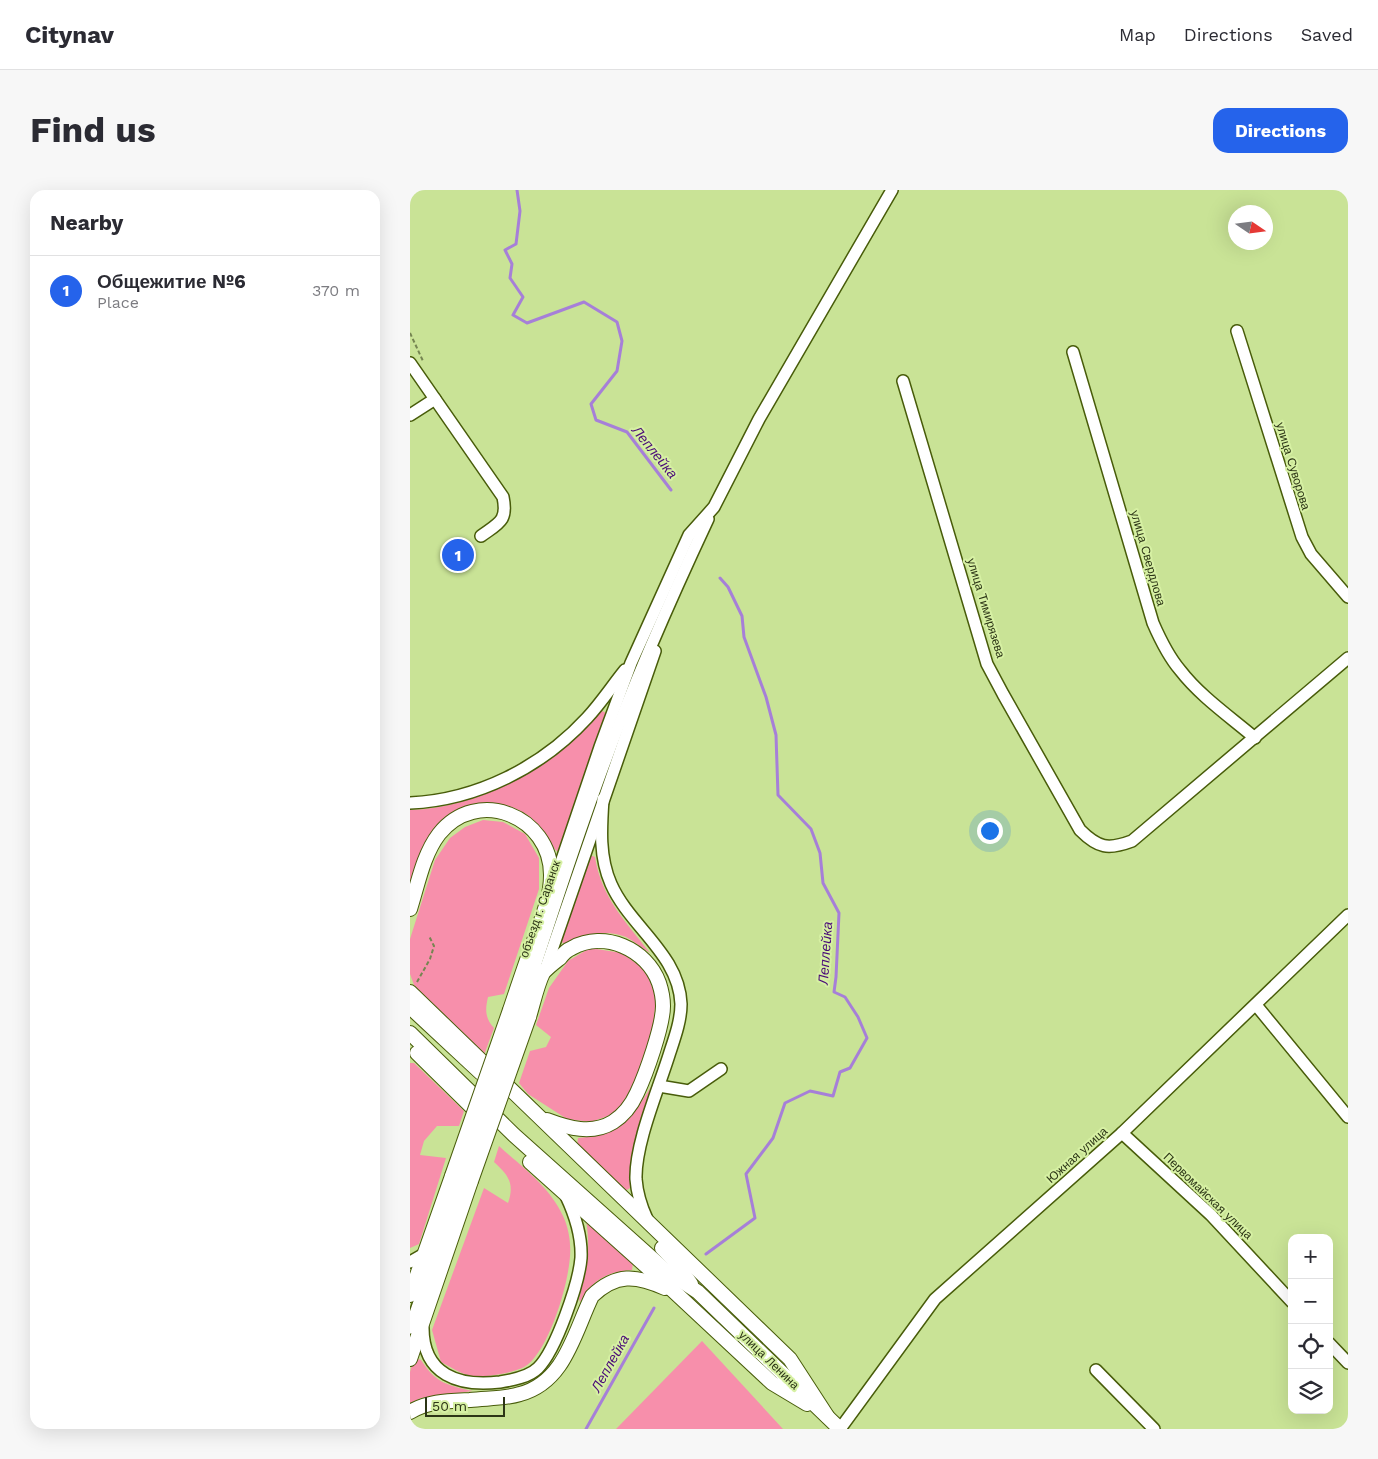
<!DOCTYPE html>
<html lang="en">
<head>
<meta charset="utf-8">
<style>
  body { margin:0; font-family:"Work Sans",sans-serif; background:#f7f7f7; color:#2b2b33 }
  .controls { position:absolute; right:15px; bottom:15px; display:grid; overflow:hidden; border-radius:10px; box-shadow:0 5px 20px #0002 }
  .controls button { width:45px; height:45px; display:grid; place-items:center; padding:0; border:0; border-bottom:1px solid #e1e1e2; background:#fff; color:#2b2b33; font:25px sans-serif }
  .compass { position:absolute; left:818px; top:15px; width:45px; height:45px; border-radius:50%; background:#fff; box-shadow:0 5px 20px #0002; rotate:103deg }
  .scale { position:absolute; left:15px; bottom:12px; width:80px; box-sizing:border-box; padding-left:5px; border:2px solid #2c3516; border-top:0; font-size:14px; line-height:18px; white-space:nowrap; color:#2c3516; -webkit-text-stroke:4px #d6f0a3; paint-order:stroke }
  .you { position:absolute; left:579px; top:640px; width:18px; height:18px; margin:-12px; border:4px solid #fff; border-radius:50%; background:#1a73e8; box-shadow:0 0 0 8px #1a73e833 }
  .badge { display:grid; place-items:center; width:32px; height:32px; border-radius:50%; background:#2563eb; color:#fff; font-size:16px; font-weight:700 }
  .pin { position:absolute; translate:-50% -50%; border:2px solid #fff; box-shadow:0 1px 5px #0006 }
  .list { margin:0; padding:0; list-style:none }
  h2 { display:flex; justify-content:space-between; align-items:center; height:65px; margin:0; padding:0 20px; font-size:21px }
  h2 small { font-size:16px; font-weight:400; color:#7c7c81 }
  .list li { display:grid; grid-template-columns:32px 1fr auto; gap:15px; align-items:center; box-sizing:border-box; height:70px; padding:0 20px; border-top:1px solid #e1e1e2 }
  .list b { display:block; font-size:19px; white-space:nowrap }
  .list p { margin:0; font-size:16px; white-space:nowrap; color:#7c7c81 }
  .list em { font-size:16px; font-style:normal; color:#7c7c81 }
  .icon { flex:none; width:28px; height:28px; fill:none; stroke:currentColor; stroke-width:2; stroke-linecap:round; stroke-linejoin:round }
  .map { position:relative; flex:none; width:938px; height:1239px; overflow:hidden; border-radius:15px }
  header { display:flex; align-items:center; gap:30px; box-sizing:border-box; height:70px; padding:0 25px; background:#fff; border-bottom:1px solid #e1e1e2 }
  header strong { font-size:24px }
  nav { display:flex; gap:28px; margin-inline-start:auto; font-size:18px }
  .intro { display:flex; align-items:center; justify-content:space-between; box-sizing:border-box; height:120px; padding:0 30px }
  h1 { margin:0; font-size:35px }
  .button { padding:12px 22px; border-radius:15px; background:#2563eb; color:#fff; font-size:18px; font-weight:700 }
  main { display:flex; gap:30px; padding:0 30px }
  aside { flex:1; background:#fff; border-radius:15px; box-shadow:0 5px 20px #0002 }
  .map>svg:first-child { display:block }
  .green { fill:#f78fab }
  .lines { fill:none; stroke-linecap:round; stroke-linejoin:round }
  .stream { stroke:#a67fd8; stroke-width:3 }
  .minor-casing { stroke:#485c0a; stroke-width:14 }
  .major-casing { stroke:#485c0a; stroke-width:16 }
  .path { stroke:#758551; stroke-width:2; stroke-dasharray:4 2.5; stroke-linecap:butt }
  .minor { stroke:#fff; stroke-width:11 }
  .major { stroke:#fff; stroke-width:14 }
  .minor-bridge-casing { stroke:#485c0a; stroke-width:14; stroke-linecap:butt }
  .major-bridge-casing { stroke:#485c0a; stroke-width:16; stroke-linecap:butt }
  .minor-bridge { stroke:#fff; stroke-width:11 }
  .major-bridge { stroke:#fff; stroke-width:14 }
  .labels { text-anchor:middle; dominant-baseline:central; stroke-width:4; stroke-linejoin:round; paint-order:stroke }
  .street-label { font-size:12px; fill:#2c3516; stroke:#d6f0a3 }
  .water-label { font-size:14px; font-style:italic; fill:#490a78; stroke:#d6f0a3 }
</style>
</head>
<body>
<header>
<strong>Citynav</strong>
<nav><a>Map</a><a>Directions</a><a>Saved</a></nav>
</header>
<div class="intro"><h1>Find us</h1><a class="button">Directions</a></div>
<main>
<aside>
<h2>Nearby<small></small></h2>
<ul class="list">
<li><span class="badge">1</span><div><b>Общежитие №6</b><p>Place</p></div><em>370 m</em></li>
</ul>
</aside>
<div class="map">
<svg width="938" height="1239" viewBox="0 0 938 1239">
  <rect width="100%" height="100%" fill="#c9e396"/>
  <!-- green -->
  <g class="green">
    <path d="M192,521L196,523L148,662C141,657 140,650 135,644C131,638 125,631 120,627C94,606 48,610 26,636C23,640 21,646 19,650C11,665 5,679 0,695V620C75,617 143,575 192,521Z"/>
    <path d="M73,630L93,632L115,644L129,668V699L94,804L78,807C75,820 75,828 84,838L74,865L17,811L4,795L0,784V749L25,670L40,648L55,637Z"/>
    <path d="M180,665L185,667C191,707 216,732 240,763C232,758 224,751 216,747C196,739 172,744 154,754L150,750Z"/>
    <polygon points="180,758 212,763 235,780 246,806 243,840 222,898 206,923 181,932 157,929 118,904 109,893 120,861 136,857 141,847 126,835 139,798 158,771"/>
    <polygon points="0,873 4,873 54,921 49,936 27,936 14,951 10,965 36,968 9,1054 0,1058"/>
    <path d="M242,895C231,929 219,962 220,998L215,1001L167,955L168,948C210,945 221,929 242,895Z"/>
    <path d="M89,956C112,977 140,997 153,1026C157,1034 160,1047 160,1055C163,1083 139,1164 114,1177C103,1183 70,1189 58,1185C49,1183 39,1176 31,1172L22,1140L74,998L98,1013C105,993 98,985 84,972Z"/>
    <path d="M176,1029L223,1073L222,1080C196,1082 184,1089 170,1112L169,1109C177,1077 181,1063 176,1029Z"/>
    <polygon points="292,1151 373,1239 206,1239"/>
    <path d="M4,1168L11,1170C26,1193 36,1195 63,1201L11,1208L0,1213V1182Z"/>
  </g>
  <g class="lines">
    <!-- stream -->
    <g class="stream">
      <polyline points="107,0 110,21 106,54 95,60 102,74 100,88 113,107 103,125 117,133 174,112 207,132 212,151 207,181 181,214 186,230 217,242 261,300"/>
      <polyline points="296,1064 345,1028 336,984 363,948 375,913 400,901 423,906 430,882 440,878 457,848 448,827 435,807 424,802 426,787 429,723 413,693 410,663 401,639 368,605 366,545 356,507 334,447 332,426 318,397 310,388"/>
      <polyline points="176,1239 244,1118"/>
    </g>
    <!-- minor casing -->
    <g class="minor-casing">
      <g id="minor">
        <polyline points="827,141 892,347 901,364 938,407"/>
        <path d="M663,162L743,433C750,449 758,466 770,480C790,506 819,526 845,548"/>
        <path d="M0,173L93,307C98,331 89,333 71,346"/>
        <path d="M493,191L577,474L593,504L670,640C688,658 698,660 722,651L938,468"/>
        <polyline points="0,225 25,209"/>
        <path d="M193,609C191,638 189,667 201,694C220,737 269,764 271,814C271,830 265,847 260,862C249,898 225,953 226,989C227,1003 231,1016 237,1029"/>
        <path d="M0,613C67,610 132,577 177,528C191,513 202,496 215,480"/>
        <polyline points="143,696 190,557 221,473 279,345 304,317 349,229 482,0"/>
        <polyline points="134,783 245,461"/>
        <polyline points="846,815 938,927"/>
        <path d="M109,824C138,739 164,653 196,569C226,487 261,408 298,329"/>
        <polyline points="249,896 279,901 311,879"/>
        <polyline points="712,943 801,1025 882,1112"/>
        <polyline points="0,1072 14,1064"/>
        <polyline points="0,1138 52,988"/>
        <path d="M13,1138C13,1185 49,1197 90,1192C103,1190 119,1187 128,1178C146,1160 169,1093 171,1068C172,1046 165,1025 156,1006"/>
        <polyline points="919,1153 938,1173"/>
        <polyline points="686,1180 744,1239"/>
        <polyline points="430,1239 525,1109 712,943 938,725"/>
      </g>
    </g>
    <!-- major casing -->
    <g class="major-casing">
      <g id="major">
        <path d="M0,719C8,694 13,665 29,644C67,596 141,626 141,685C141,708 132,727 125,748C116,772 108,796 100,820"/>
        <polyline points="0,802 380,1169 417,1226"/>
        <polyline points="0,817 71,883"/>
        <path d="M119,827C123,814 127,795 133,783C137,778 145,772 150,768C153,764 157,760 162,758C194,740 237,759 249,793C251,799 253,809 253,816C253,836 236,884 227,903C222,914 214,925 203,932C182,945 158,938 137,930"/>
        <polyline points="0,843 104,945 255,1080 288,1102 430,1239"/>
        <polyline points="7,863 73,928"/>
        <polyline points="120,972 256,1094 362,1193 397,1214"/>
        <polyline points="252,1058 263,1069 281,1094"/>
        <polyline points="0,1105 42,986"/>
        <polyline points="0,1169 61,991"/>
        <path d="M0,1222C18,1211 39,1211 60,1210C76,1208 94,1209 110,1204C155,1192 164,1143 182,1106C206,1083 226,1085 255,1098"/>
      </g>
    </g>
    <!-- path -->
    <g class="path">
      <polyline points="0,143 13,171"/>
      <polyline points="7,792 20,769 24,756 19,746"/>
    </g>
    <!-- minor -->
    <use href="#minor" class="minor"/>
    <!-- major -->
    <use href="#major" class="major"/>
    <!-- minor-bridge casing -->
    <g class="minor-bridge-casing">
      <polyline id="minor-bridge" points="52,988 109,824"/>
    </g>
    <!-- major-bridge casing -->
    <g class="major-bridge-casing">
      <g id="major-bridge">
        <polyline points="42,986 100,820"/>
        <polyline points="61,991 119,827"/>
      </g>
    </g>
    <!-- minor-bridge -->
    <use href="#minor-bridge" class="minor-bridge"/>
    <!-- major-bridge -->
    <use href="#major-bridge" class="major-bridge"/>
  </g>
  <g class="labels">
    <!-- street labels -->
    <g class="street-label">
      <text transform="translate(883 276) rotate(73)">улица Суворова</text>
      <text transform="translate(738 368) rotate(74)">улица Свердлова</text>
      <text transform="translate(576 418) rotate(73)">улица Тимирязева</text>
      <text transform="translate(130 719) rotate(-71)">объезд г. Саранск</text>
      <text transform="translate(667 965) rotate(-42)">Южная улица</text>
      <text transform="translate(798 1006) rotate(44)">Первомайская улица</text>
      <text transform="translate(359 1170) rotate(44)">улица Ленина</text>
    </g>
    <!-- water labels -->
    <g class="water-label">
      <text transform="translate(245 262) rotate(51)">Леплейка</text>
      <text transform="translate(415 763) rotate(-86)">Леплейка</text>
      <text transform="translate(200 1173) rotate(-61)">Леплейка</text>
    </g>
  </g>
</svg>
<div class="controls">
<button>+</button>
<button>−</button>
<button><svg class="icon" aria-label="locate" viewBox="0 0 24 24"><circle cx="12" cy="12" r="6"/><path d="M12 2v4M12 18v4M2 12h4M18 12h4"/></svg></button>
<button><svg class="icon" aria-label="layers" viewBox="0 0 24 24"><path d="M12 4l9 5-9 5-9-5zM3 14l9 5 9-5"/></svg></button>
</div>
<svg class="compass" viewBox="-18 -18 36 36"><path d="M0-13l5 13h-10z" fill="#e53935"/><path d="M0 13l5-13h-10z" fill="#7c7c81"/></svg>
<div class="scale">50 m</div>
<div class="you"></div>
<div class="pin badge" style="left:48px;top:365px">1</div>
</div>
</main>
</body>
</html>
